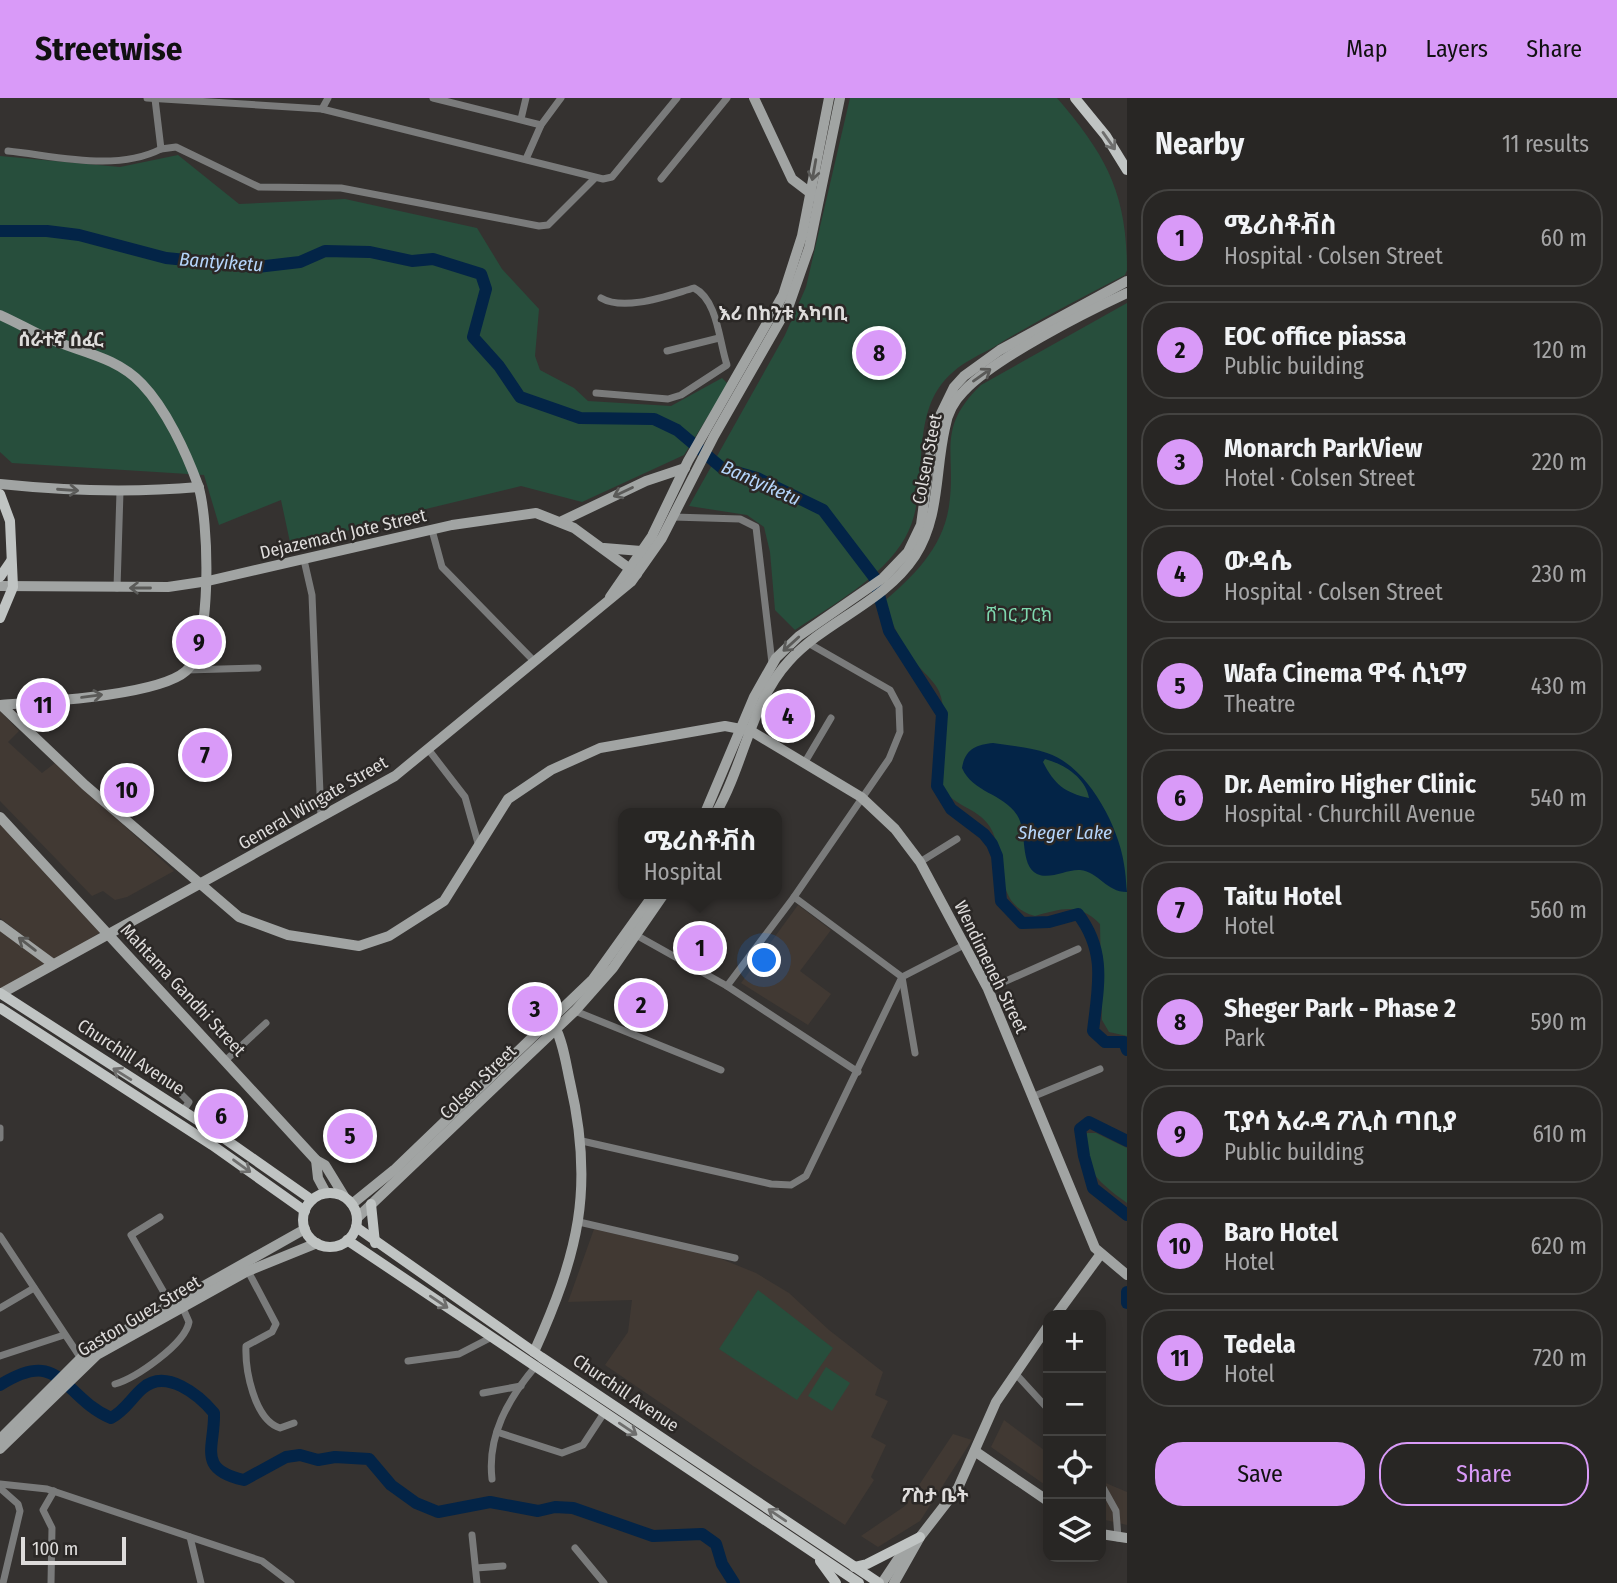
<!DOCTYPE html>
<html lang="en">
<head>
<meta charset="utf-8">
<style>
  body { margin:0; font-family:"Fira Sans Condensed","Noto Sans Ethiopic",sans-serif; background:#302e2c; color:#f1f3f6 }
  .controls { position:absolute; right:21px; bottom:21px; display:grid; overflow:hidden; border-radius:14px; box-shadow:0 4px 18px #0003 }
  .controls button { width:63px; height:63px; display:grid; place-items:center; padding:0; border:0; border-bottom:2px solid #444341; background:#282624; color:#f1f3f6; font:35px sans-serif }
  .scale { position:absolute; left:21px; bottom:18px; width:105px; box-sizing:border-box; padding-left:7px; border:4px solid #dedcdb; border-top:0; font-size:19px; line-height:24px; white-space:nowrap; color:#dedcdb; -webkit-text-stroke:5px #2b2826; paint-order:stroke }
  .you { position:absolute; left:765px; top:863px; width:24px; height:24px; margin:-18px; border:5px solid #fff; border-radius:50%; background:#1a73e8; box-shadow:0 0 0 10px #1a73e833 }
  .badge { display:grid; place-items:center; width:46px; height:46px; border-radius:50%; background:#d99af8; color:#111; font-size:23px; font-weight:700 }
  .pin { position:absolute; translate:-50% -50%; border:4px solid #fff; box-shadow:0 2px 7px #0006 }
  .popup { position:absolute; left:618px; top:710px; width:164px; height:91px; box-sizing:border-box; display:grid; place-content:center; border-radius:14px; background:#282624; filter:drop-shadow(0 2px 5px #0005); font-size:23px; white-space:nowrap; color:#a5a5a6 }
  .popup b { font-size:26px; color:#f1f3f6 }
  .popup::after { content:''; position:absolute; left:50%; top:100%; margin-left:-14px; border:14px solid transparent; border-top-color:#282624 }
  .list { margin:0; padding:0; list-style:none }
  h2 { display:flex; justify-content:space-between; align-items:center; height:91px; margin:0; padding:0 28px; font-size:30px }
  h2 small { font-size:23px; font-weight:400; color:#a5a5a6 }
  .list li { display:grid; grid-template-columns:46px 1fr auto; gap:21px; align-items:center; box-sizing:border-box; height:98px; margin:0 14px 14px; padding:0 14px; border:2px solid #444341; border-radius:28px }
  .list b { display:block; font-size:26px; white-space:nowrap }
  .list p { margin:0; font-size:23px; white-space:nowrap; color:#a5a5a6 }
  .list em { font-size:23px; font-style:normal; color:#a5a5a6 }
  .actions { display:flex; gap:14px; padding:21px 28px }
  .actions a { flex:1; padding:16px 0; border:2px solid #d99af8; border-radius:28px; text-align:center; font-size:24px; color:#d99af8 }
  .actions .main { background:#d99af8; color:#111 }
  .icon { flex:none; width:38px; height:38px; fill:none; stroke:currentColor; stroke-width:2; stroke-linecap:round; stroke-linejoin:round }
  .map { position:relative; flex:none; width:1127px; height:1485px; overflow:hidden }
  header { display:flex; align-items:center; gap:42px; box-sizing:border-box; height:98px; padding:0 35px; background:#d99af8; color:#111 }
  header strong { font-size:33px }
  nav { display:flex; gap:38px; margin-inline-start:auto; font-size:24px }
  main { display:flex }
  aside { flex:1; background:#282624 }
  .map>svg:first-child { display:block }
  .built { fill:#413933 }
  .green { fill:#274e3c }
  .water { fill:#032447; fill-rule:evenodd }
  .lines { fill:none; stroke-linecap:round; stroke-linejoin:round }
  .river { stroke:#032447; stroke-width:12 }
  .street { stroke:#7a7b7b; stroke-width:7 }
  .secondary { stroke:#a1a4a3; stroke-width:10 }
  .primary { stroke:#c0c4c3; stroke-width:10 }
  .oneway { stroke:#6e6e6d }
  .oneway2 { stroke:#5a5a58 }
  .labels { text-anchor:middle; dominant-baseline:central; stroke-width:5; stroke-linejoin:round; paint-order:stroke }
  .street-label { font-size:18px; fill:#dedcdb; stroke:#2b2826 }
  .park-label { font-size:18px; fill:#7ed8ae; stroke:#2b2826 }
  .water-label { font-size:19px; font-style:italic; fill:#b5d5fb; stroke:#2b2826 }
  .neighbourhood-label { font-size:19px; font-weight:bold; fill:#dedcdb; stroke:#2b2826 }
</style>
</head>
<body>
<header>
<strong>Streetwise</strong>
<nav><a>Map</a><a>Layers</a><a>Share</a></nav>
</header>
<main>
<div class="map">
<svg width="1127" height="1485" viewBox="0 0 1127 1485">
  <rect width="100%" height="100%" fill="#353230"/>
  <!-- built -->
  <g class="built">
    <polygon points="0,613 19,633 8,644 42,675 55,665 174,773 127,799 115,802 103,793 92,798 0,703"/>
    <polygon points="0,719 104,832 55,862 0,820"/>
    <polygon points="798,807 831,832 800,873 831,896 808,927 741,885"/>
    <polygon points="0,826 51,864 0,892"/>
    <polygon points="594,1131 719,1160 756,1175 789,1195 829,1232 883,1274 875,1297 888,1303 871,1339 886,1347 871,1379 874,1382 845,1427 753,1368 605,1267 628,1234 632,1202 568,1204"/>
    <polygon points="1004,1322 1048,1355 1048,1389 991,1349"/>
    <polygon points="953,1336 972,1342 920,1423 878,1449 861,1438 905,1408"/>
    <polygon points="1101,1383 1127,1394 1127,1427 1101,1421"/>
  </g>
  <!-- green -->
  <g class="green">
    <path d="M850,0H1057C1106,57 1127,95 1127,172L1125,177C1081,200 1036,223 994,249C981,256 964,264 953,274C904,316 934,389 905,440C882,480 832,507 795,532L775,512L770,454L764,429L747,417L689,408L785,237L806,189Z"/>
    <polygon points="178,57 239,106 345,101 477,130 502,171 539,211 535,258 540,272 574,290 588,303 671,308 722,280 728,286 684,357 582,404 521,388 401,417 291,449 281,402 219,427 204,377 12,365 0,354 0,58 120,69"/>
    <path d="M1127,205V938L1109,934L1102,922L1100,826C1078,804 1062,811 1035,818C991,806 1009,761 990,729C977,708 948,708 940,684C931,657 949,628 941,599C937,583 922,575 913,561C901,545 892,523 882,505C913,479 943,450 949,408C957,355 935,331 981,287Z"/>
    <path d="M1087,1035H1096L1127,1050V1105C1106,1090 1073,1066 1087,1035Z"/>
    <polygon points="758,1192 833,1250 797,1302 719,1251"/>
    <polygon points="826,1269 850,1285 832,1313 808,1298"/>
  </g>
  <!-- water -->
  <path class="water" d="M993,645C1011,648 1031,649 1047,655C1088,668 1121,731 1125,773C1126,780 1126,787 1127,794C1106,794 1099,774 1080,772C1067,771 1050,782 1037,776C1019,767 1028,733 1017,717C1003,695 973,695 962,670C965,651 976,647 993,645ZM1045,661C1064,666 1086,680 1089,700C1065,695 1054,686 1043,664Z"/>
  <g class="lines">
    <!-- river -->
    <g class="river">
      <path d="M0,133H47L79,137L166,160L257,169L300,164L325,153L370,154L412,163L433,161L481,176L486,191L473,239L499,268L520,299L580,320L654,321L677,332L722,370L757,380L823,412L874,479L889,533L942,616L937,688L951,711L984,736L992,746L997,758L1001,803L1022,825L1049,824L1078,816C1107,854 1098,889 1093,933L1105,944H1124L1127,952"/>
      <polyline points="1127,1043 1089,1024 1080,1031 1084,1058 1093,1090 1127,1117"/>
      <polyline points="1127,1194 1127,1205"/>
      <path d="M0,1287C62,1248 61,1298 111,1320C126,1312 131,1300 143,1290C166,1270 199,1297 214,1315C215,1350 196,1371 244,1382L286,1359L300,1357L318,1362L335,1359L369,1361L391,1387L416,1405L438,1414L490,1404L538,1413L555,1409L573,1410L653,1438L702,1436L716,1446L722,1466L734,1485"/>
    </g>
    <!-- street -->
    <g class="street">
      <polyline points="147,0 322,11 603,81 612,79 677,0"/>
      <polyline points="433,0 541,27"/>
      <polyline points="155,1 161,51 176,49 259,89 341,90 539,128 548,127 595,80"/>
      <polyline points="322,11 328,0"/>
      <polyline points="521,21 526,0"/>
      <path d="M8,53C56,58 116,74 161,51"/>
      <polyline points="526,61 541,27 561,0"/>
      <polyline points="661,81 727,0"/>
      <polyline points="667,253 719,240"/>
      <path d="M596,295L668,301L681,297L727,267C719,244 718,202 694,190C669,197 625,214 601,200"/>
      <polyline points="673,419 740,421 756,429 772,565"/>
      <polyline points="432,432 442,469 534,563"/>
      <polyline points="304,462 312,497 321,720"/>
      <polyline points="117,490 120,394"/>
      <polyline points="187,572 258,570"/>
      <polyline points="428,651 465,699 478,745"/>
      <polyline points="805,664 831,620"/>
      <polyline points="920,764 957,741"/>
      <polyline points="636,837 727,888 794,799"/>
      <polyline points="727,888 858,974"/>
      <polyline points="988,891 1078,851"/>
      <polyline points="575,913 721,972"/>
      <polyline points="915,955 902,879 966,846"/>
      <polyline points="227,961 266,925"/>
      <polyline points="180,995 189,1004 183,1013"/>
      <polyline points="1032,999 1100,971"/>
      <polyline points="0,1030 0,1040"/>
      <polyline points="582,1043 771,1086 791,1087 806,1078 902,879 794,799 889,661 900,634 899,609 890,592 808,545"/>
      <polyline points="160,1119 131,1137 170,1205"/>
      <polyline points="579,1124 735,1160"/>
      <polyline points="0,1138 80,1259"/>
      <path d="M248,1173L276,1226L272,1234L246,1248C245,1271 254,1322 280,1330L294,1325"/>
      <polyline points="0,1210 34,1190"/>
      <polyline points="0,1258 64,1237"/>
      <polyline points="408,1263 459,1256 492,1239"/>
      <polyline points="1015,1275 1048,1311"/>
      <path d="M115,1286C136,1280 185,1246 189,1224L182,1208"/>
      <polyline points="483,1295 521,1288"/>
      <polyline points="497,1334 562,1355 583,1347 604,1315"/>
      <path d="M492,1381C487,1338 508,1301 535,1269"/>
      <polyline points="0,1386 47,1391 262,1463 291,1485"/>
      <polyline points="1101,1386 1116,1413 1118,1440"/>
      <polyline points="0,1390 18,1406 20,1413 3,1485"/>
      <polyline points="472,1437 477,1485"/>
      <polyline points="190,1439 201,1485"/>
      <polyline points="575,1450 604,1485"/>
      <polyline points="476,1470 503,1468"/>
      <polyline points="51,1485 52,1430 43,1412 54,1393"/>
    </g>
    <!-- secondary -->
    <g class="secondary">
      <polyline points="754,0 792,81 813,97"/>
      <path d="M0,217C16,224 31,233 47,240C80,254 117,259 142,286C166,311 186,354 198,387C209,420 213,549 186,573C158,598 39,604 0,607"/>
      <path d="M0,386C67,393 131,395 199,389"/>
      <polyline points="562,423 646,383 685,370"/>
      <polyline points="604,450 641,453"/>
      <polyline points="0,488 168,489 208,483 452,427 536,415 574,430 637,476"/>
      <polyline points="610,499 652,438 688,363 783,197 802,138 829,0"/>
      <polyline points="1,607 85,687 239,819 288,837 359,848 389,838 444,803 508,701 551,672 600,650 725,628 751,633 861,699 895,731 920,764 988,891 1095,1150 1127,1177"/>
      <polyline points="705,715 754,599 776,560 799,538 883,480 908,454 921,427 934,330 954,289 964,278 1000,252 1127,183"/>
      <path d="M716,715C744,667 751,604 789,563C825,523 884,505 915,458C940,419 935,374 945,330C947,317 954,303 964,293C995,260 1084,215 1127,195"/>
      <polyline points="0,719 316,1062 325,1067 344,1098"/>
      <polyline points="0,827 53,866"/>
      <polyline points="0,896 395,678 631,484 662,440 714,338 789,207 809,150 840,0"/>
      <polyline points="316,1062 318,1080 326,1095"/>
      <polyline points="352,1106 394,1072 593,881 654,796"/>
      <polyline points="357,1120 575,913 613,870 664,796"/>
      <polyline points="1056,1217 1100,1157"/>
      <path d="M534,1254C578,1156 595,1091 570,984C566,966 563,943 554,927"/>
      <polyline points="0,1341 88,1253 305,1131"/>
      <polyline points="0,1351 97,1257 248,1173 317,1145"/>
      <polyline points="976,1354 1048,1403"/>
      <polyline points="1101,1436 1127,1440"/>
      <polyline points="882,1485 898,1461 910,1451"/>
      <polyline points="894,1485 920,1439 958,1390 996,1304 1048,1228"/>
    </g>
    <!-- primary -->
    <g class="primary">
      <polyline points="1075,0 1106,38 1127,72"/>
      <polyline points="0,396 10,423 13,489 0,520"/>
      <polyline points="0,479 11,463"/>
      <polyline points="0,895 205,1027 312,1102"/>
      <polyline points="0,910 212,1047 305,1113"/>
      <circle cx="330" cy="1122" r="27"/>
      <polyline points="371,1106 375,1145"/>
      <polyline points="356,1129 541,1259 879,1485"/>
      <polyline points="347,1142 859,1485"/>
      <polyline points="820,1463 836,1485"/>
      <polyline points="854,1469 867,1466 920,1439"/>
    </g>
  </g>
  <!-- one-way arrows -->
  <defs><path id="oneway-shaft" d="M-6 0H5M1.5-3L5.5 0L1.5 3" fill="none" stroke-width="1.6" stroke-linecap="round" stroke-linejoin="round" transform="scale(1.75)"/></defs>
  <g class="oneway">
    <use href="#oneway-shaft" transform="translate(1109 43) rotate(55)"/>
    <use href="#oneway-shaft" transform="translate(122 976) rotate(-148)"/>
    <use href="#oneway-shaft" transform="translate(242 1068) rotate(36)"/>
    <use href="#oneway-shaft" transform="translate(439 1204) rotate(34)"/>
    <use href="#oneway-shaft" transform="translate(628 1331) rotate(34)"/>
    <use href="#oneway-shaft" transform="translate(777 1417) rotate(-146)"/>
  </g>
  <g class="oneway2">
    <use href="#oneway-shaft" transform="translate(814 72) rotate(100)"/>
    <use href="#oneway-shaft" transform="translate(982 277) rotate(-35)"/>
    <use href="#oneway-shaft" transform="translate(68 392) rotate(4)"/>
    <use href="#oneway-shaft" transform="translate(623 394) rotate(155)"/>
    <use href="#oneway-shaft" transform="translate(140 490) rotate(180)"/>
    <use href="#oneway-shaft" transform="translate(791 546) rotate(138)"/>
    <use href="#oneway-shaft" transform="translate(92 598) rotate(-8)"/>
    <use href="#oneway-shaft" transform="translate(27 846) rotate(-143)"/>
  </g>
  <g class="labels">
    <!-- street labels -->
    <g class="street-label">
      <text transform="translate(927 361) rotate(-79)">Colsen Steet</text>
      <text transform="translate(343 436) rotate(-13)">Dejazemach Jote Street</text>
      <text transform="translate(313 705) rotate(-30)">General Wingate Street</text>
      <text transform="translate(991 869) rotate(64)">Wendimeneh Street</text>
      <text transform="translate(183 892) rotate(47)">Mahtama Gandhi Street</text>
      <text transform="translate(131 959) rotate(33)">Churchill Avenue</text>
      <text transform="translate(478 984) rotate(-44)">Colsen Street</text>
      <text transform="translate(139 1218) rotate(-31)">Gaston Guez Street</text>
      <text transform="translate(626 1295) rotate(34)">Churchill Avenue</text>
    </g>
    <!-- park labels -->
    <g class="park-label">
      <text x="1019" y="517">ሸገር ፓርክ</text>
    </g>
    <!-- water labels -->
    <g class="water-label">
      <text transform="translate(221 164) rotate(4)">Bantyiketu</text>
      <text transform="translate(761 385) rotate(24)">Bantyiketu</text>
      <text x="1065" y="734">Sheger Lake</text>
    </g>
    <!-- neighbourhood labels -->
    <g class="neighbourhood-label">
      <text x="783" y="215">እሪ በከንቱ አካባቢ</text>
      <text x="61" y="241">ሰራተኛ ሰፈር</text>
      <text x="935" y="1397">ፖስታ ቤት</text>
    </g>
  </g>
</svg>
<div class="controls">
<button>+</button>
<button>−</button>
<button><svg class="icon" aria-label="locate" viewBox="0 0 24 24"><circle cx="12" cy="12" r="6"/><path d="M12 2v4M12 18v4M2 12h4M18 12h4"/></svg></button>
<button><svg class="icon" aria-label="layers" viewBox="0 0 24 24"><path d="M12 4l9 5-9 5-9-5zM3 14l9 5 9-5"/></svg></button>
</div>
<div class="scale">100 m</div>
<div class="you"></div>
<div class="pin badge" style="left:700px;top:850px">1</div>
<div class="popup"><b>ሜሪስቶቭስ</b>Hospital</div>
<div class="pin badge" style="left:641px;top:907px">2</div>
<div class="pin badge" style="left:535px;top:911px">3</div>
<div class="pin badge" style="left:788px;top:618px">4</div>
<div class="pin badge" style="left:350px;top:1038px">5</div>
<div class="pin badge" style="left:221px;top:1018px">6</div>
<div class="pin badge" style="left:205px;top:657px">7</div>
<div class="pin badge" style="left:879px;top:255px">8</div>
<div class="pin badge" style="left:199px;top:544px">9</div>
<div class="pin badge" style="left:127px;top:692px">10</div>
<div class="pin badge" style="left:43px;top:607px">11</div>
</div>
<aside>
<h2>Nearby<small>11 results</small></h2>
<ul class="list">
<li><span class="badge">1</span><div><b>ሜሪስቶቭስ</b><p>Hospital · Colsen Street</p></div><em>60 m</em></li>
<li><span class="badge">2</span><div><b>EOC office piassa</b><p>Public building</p></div><em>120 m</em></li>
<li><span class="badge">3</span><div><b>Monarch ParkView</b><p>Hotel · Colsen Street</p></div><em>220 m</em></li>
<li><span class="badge">4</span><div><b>ውዳሴ</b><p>Hospital · Colsen Street</p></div><em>230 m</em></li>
<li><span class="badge">5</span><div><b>Wafa Cinema ዋፋ ሲኒማ</b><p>Theatre</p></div><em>430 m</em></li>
<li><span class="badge">6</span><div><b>Dr. Aemiro Higher Clinic</b><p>Hospital · Churchill Avenue</p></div><em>540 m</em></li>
<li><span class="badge">7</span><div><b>Taitu Hotel</b><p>Hotel</p></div><em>560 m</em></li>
<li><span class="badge">8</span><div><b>Sheger Park - Phase 2</b><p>Park</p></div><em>590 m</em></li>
<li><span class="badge">9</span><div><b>ፒያሳ አራዳ ፖሊስ ጣቢያ</b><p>Public building</p></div><em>610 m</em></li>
<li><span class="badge">10</span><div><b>Baro Hotel</b><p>Hotel</p></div><em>620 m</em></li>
<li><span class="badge">11</span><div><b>Tedela</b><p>Hotel</p></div><em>720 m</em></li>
</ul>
<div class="actions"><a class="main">Save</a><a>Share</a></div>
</aside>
</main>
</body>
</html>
